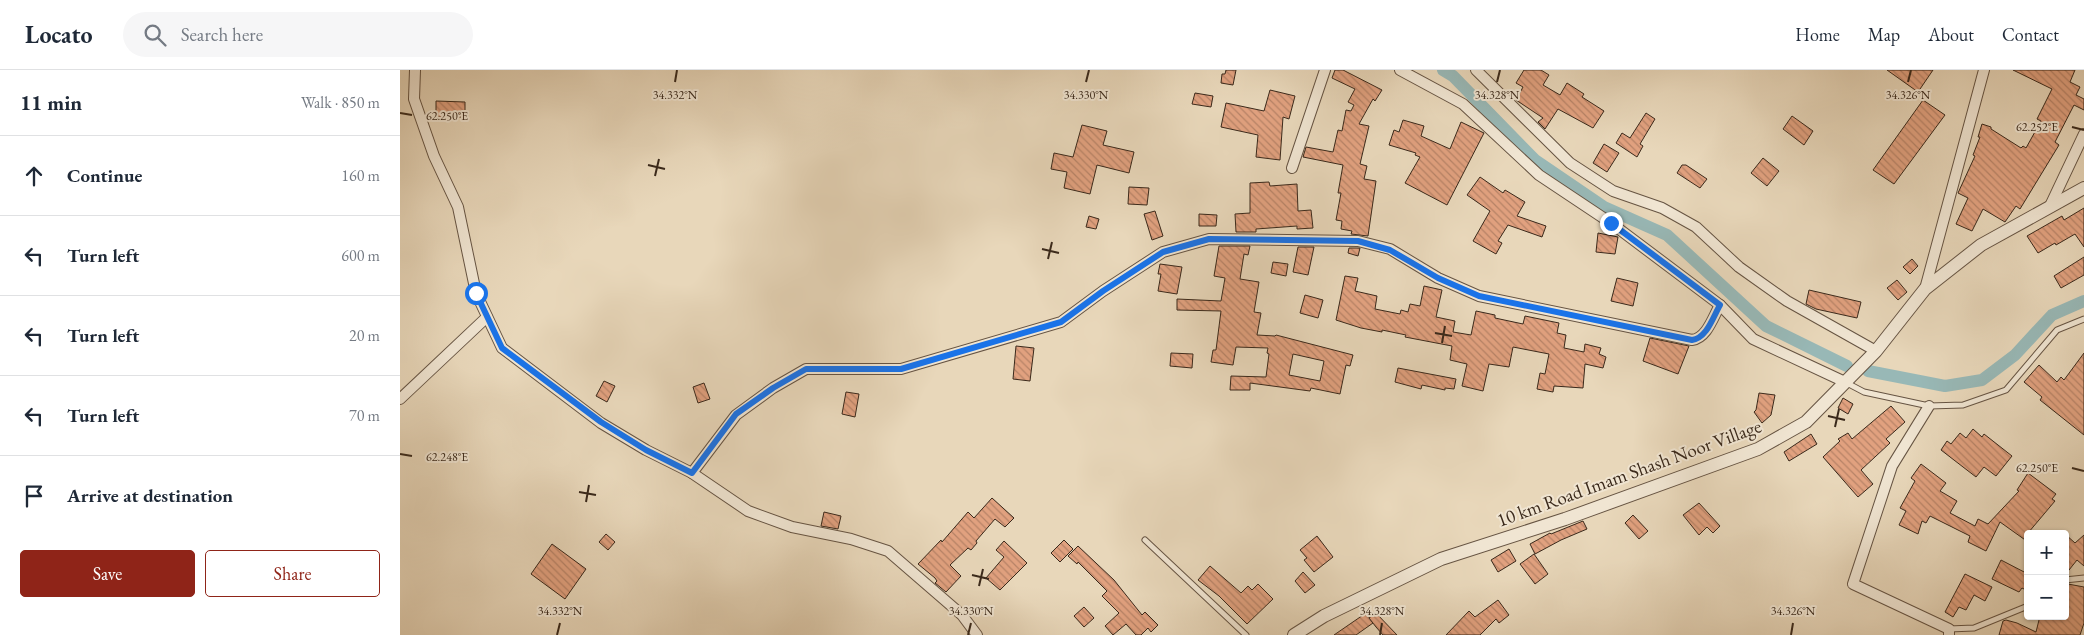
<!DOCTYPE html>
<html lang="en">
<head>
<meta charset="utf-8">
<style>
  body { margin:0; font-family:"EB Garamond",serif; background:#f6f6f7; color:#1f2937 }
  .controls { position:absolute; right:15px; bottom:15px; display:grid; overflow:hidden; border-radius:5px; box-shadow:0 1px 4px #0004 }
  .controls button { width:45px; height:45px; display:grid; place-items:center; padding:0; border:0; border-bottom:1px solid #e0e1e3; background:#fff; color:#1f2937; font:25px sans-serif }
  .stop { position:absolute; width:15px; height:15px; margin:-11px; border:4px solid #1a73e8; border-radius:50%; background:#fff }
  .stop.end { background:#1a73e8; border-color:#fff; box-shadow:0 1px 5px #0008 }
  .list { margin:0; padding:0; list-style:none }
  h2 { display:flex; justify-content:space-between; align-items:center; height:65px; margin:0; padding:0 20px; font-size:21px }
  h2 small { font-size:16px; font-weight:400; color:#747a83 }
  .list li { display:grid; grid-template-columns:32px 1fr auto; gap:15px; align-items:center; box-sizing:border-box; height:80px; padding:0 20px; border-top:1px solid #e0e1e3 }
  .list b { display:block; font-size:19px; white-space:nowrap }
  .list em { font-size:16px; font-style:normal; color:#747a83 }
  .actions { display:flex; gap:10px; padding:15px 20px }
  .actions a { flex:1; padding:11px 0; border:1px solid #8f2418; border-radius:5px; text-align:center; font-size:18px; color:#8f2418 }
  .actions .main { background:#8f2418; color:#fff }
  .icon { flex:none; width:28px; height:28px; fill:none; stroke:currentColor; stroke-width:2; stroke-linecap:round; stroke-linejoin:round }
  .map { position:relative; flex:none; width:1684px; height:565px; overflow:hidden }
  header { display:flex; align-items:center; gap:30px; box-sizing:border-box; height:70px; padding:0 25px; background:#fff; border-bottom:1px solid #e0e1e3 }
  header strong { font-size:24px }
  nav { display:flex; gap:28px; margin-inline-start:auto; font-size:18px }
  .search { width:350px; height:45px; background:#f6f6f7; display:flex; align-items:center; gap:12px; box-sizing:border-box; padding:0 18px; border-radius:28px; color:#747a83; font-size:19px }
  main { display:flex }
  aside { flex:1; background:#fff }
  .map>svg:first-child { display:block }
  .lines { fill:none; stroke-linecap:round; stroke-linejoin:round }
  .canal { stroke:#98b8b6; stroke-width:12 }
  .building { fill:url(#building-back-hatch); stroke:#3a291b; fill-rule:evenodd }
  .service-casing { stroke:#665443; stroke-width:7 }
  .minor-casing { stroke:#665443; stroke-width:12 }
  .tertiary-casing { stroke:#665443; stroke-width:14 }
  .service { stroke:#f0e5d2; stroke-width:5 }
  .minor { stroke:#f0e5d2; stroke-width:10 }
  .tertiary { stroke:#f0e5d2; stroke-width:12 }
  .route { stroke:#1a73e8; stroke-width:6 }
  .ticks { fill:none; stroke:#3a291b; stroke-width:2 }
  .labels { text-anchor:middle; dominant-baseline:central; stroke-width:4; stroke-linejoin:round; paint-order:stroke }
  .street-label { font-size:19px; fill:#3a291b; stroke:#f0e5d2 }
  .ticks-label { font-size:12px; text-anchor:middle; fill:#3a291b; stroke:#f0e5d2; stroke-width:4; stroke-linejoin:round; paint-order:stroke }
</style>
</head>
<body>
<header>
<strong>Locato</strong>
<div class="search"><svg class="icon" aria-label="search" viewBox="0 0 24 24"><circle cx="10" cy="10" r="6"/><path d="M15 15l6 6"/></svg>Search here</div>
<nav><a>Home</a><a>Map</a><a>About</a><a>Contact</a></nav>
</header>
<main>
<aside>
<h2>11 min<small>Walk · 850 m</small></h2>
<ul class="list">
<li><svg class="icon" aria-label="ahead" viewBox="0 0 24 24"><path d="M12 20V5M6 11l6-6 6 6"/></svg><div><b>Continue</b></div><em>160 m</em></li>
<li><svg class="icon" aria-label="left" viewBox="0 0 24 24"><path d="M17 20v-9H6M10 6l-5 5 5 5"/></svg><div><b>Turn left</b></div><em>600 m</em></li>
<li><svg class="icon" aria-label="left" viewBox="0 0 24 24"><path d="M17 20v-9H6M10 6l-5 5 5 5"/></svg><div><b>Turn left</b></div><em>20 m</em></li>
<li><svg class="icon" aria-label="left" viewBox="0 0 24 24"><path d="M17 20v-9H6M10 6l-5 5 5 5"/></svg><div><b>Turn left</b></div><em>70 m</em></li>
<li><svg class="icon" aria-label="arrive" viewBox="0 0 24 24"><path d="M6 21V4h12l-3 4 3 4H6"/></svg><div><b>Arrive at destination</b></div></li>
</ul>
<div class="actions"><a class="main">Save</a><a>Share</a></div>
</aside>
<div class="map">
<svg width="1684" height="565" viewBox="0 0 1684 565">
  <defs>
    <pattern id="building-back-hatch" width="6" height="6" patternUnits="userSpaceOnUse" patternTransform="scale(1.25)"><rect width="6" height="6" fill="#e1a17f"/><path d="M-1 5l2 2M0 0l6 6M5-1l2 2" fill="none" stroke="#b78367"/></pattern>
  </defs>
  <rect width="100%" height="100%" fill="#e8d7ba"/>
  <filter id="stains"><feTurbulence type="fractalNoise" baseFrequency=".004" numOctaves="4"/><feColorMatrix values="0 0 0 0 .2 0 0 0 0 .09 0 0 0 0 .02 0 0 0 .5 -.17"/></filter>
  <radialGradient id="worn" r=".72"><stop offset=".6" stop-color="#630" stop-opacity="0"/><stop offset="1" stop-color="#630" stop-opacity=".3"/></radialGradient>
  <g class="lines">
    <!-- canal -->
    <g class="canal">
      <polyline points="1043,0 1053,6 1135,90 1204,137 1267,165 1366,256 1447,296"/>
      <polyline points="1468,301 1545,316 1582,310 1615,285 1652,245 1684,231"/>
    </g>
  </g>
  <!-- building -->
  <g class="building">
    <polygon points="826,0 836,0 833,15 821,13 822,4 825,4"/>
    <polygon points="935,0 943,0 982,20 975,31 973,29 959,54 969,56 960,94 967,96 964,109 976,111 968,166 951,164 952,161 941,159 942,151 936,150 941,123 938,123 943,95 903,87 906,77 933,82 938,60 942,61 946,40 951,41 954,35 948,32 955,19 932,8"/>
    <polygon points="1124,0 1141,0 1149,5 1143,15 1160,25 1167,13 1184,24 1182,27 1204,41 1193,58 1158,39 1145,59 1138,52 1143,48 1116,30 1123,17 1116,13"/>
    <polygon points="1487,0 1533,0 1518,22"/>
    <polygon points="1613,0 1675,0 1670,12 1680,17 1676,25 1684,29 1684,40 1674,35 1655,72 1659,75 1620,139 1616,136 1605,152 1583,139 1572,161 1556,154 1568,128 1558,123 1575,86 1573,85 1580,67 1578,67 1582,54 1591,57 1591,59 1621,78 1623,76 1626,78 1641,51 1637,49 1652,19"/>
    <polygon points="870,20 895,26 889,49 883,47 880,90 856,87 858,65 821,57 826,33 864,41"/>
    <polygon points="795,23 813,26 811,37 792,34"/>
    <polygon points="1523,30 1545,45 1494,114 1473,100"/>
    <polygon points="36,31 65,32 65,47 36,47"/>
    <polygon points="1246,43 1255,49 1240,74 1243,76 1237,87 1216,73 1222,63 1230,68"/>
    <polygon points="1392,46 1413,61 1404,75 1383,59"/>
    <polygon points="1003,50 1024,56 1021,66 1050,79 1061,52 1084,63 1047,135 1005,113 1020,87 1015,85 1016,83 989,75 994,60 999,62"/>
    <polygon points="682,55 707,61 703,75 734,82 729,103 697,95 690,124 664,118 667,102 651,99 654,83 673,87"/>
    <polygon points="1204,74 1219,83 1207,102 1193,93"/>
    <polygon points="1363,88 1379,101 1367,116 1351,103"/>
    <polygon points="1282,95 1286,95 1307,109 1300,118 1277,103"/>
    <polygon points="1080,107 1103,123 1105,120 1125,132 1117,146 1146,156 1142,167 1108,155 1098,171 1102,173 1096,184 1073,171 1090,141 1067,125"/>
    <polygon points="869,112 870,116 897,114 898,141 911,140 913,158 897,159 897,156 856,159 856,162 836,162 835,144 850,143 850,113"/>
    <polygon points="729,117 749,118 747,135 728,134"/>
    <polygon points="1684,138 1684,177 1675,164 1656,175 1655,173 1638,183 1627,166 1662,146 1664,150"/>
    <polygon points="755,141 763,166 752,170 744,144"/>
    <polygon points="799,144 817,145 816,156 799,156"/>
    <polygon points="689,146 699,149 696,159 686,157"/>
    <polygon points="1198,163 1218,167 1215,184 1196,182"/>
    <path d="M819,176H850L848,185L844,184L840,209L859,212L854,242L861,243L857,265L875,266L876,265L953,285L950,296L946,295L940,324L911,318L910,321L850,313V320H830L831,306L866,307L869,284L867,283L868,278L836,277L833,295L811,292L813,280H816L821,241L777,240V229L821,231L825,208L814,206ZM893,284L924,291L920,311L889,305Z"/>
    <polygon points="898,177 914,177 908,205 893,202"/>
    <polygon points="949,178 960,178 958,186 948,183"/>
    <polygon points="1684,187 1684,205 1661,218 1654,206"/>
    <polygon points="1512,189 1518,196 1510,204 1503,197"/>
    <polygon points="873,192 888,194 886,206 871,203"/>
    <polygon points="760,194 782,197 777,224 758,221 761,204 758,204"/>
    <polygon points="945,206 958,208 955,221 977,226 975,239 1000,244 1001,240 1008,242 1010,234 1020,236 1024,216 1042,220 1036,247 1055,251 1053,262 1071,265 1076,241 1095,245 1095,248 1123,254 1125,246 1159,253 1157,263 1166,265 1164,278 1184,282 1185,274 1201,278 1199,284 1206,287 1203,298 1185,294 1183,318 1154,316 1153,322 1137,319 1140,303 1145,304 1149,284 1113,277 1109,297 1089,294 1083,321 1062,316 1067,294 1050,290 1052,276 1005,267 1006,265 982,260 982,262 961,258 936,250"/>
    <polygon points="1217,208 1238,213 1233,236 1211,231"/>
    <polygon points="1497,210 1507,222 1498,230 1487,218"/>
    <polygon points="1409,220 1461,232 1457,248 1416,239 1406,234"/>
    <polygon points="905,225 923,230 918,248 900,243"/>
    <polygon points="1250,268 1289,276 1278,304 1243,291"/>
    <polygon points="616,276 634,278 630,311 613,309"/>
    <polygon points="771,283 793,284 792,298 770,296"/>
    <polygon points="1684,283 1684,365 1640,330 1642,327 1624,312 1639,295 1657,312 1661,307 1664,310"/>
    <polygon points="998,298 1056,309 1054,319 1045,318 1045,320 1022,315 1021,319 995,312"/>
    <polygon points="204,311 215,316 207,332 196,326"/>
    <polygon points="304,313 310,329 298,333 293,317"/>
    <polygon points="446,322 459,324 455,347 442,344"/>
    <polygon points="1359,323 1375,325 1371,345 1362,353 1354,342 1356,340"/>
    <polygon points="1443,328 1453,334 1448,344 1438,338"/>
    <polygon points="1491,336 1505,352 1486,369 1490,373 1461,400 1473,414 1458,427 1423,387 1440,371 1438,369 1448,363 1452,369"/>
    <polygon points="1573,359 1582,367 1584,364 1612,386 1596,406 1584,397 1576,407 1541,380 1547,371 1551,374 1560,363 1566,368"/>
    <polygon points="1411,364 1417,374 1389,391 1384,382"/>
    <polygon points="1521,394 1546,413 1540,421 1557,431 1550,443 1575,456 1578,449 1588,454 1619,421 1617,420 1628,403 1656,424 1652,429 1655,431 1628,463 1628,472 1600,452 1586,481 1568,472 1570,466 1530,446 1526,453 1522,451 1518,464 1499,455 1506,441 1500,438 1515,411 1511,408"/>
    <polygon points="592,428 614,448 605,457 595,449 576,471 577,473 571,480 568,478 550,495 561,506 546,522 535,513 537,511 535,508 518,494 541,470 542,472 568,442 574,448"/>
    <polygon points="1299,433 1320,456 1313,463 1307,457 1299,465 1283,445"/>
    <polygon points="424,442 441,446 438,459 421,456"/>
    <polygon points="1233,445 1248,461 1239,469 1225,453"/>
    <polygon points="1183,451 1187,459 1161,470 1135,484 1130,474 1150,463 1151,464"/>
    <polygon points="206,464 215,472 208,480 199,472"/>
    <polygon points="1665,464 1675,473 1684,465 1684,496 1677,490 1665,505"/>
    <polygon points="917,466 933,487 914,502 904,490 907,488 900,480"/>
    <polygon points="664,470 673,479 660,492 651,483"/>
    <polygon points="604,471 627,493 600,520 586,508 604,487 596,480"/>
    <polygon points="152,474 186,499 165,529 131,504"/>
    <polygon points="678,476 714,510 742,545 745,542 758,555 751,562 748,558 741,565 736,565 726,554 713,565 705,556 719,543 702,526 707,521 678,492 677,494 668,486"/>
    <polygon points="1109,479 1116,491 1098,502 1091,490"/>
    <polygon points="1134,484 1148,504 1135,514 1120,494"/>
    <polygon points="1601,490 1628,504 1628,521 1622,518 1619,522 1592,509"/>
    <polygon points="810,496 841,523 848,516 852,520 858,514 873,529 847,554 819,526 798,510"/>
    <polygon points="903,502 915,515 905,523 895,511"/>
    <polygon points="1565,504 1592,517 1585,531 1574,525 1566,540 1559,537 1553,547 1545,542"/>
    <polygon points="1668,514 1684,517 1684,553 1680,565 1599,565 1603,551 1606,550 1617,553 1636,562 1640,546 1665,546 1665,526"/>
    <polygon points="1098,530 1109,545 1099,553 1096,549 1080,565 1046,565 1069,541 1075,547"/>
    <polygon points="684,537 694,548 684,557 674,546"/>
    <polygon points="966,543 973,553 956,565 934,565"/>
    <polygon points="976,543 997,565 983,565 976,557 969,548"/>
  </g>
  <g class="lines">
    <!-- service casing -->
    <g class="service-casing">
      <g id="service">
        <polyline points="1445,312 1464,322 1529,336 1563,335 1606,320 1657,260 1684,249"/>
        <polyline points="745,470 846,565"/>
        <polyline points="1665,510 1684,508"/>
        <polyline points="1549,559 1574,558 1628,536"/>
      </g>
    </g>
    <!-- minor casing -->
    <g class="minor-casing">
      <g id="minor">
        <polyline points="15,0 14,29 34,86 58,137 76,223 102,278 201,353 246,380 292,403 348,441 392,457 451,469 488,481 562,545 577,565"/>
        <polyline points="1000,0 1063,34 1139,105 1211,153 1320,235 1353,269 1445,312"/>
        <polyline points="1076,0 1170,93 1213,121 1262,138 1296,157 1339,197 1387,231 1476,281"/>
        <polyline points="892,98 925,0"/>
        <polyline points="1650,136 1684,64"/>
        <polyline points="1525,219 1584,0"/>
        <polyline points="0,329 87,247"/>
        <polyline points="1529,336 1492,396 1453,514 1549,559 1549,565"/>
        <path d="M292,403L336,345L373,318L406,299H501L661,252L703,221L763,182L809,169L958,171L990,179L1038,208L1079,226L1292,270C1307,268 1313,247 1320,235"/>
      </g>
    </g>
    <!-- tertiary casing -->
    <g class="tertiary-casing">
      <polyline id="tertiary" points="894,565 924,546 1041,489 1165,449 1358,379 1406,352 1476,281 1525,219 1581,175 1684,118"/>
    </g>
    <!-- service -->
    <use href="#service" class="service"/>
    <!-- minor -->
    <use href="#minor" class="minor"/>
    <!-- tertiary -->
    <use href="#tertiary" class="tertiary"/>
  </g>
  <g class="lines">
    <!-- route -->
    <path class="route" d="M76,223L102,278L201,352L246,380L292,403L336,344L373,318L406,299H501L661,252L703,221L763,182L809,169L958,171L990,180L1038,208L1079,226L1292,270C1307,268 1313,247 1320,235L1211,153"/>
  </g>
  <!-- ticks -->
  <path class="ticks" d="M275,12L277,0M686,12L689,0M1097,12L1100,0M1508,12L1511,0M0,43L12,45M1672,57L1684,60M248,95L265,99M255,106L259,89M642,179L659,183M648,189L652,172M1035,263L1052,266M1042,273L1045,256M1428,346L1445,350M1435,357L1439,339M0,384L12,386M1672,398L1684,401M179,422L196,425M186,432L189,415M572,505L589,509M579,516L583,499M157,565L160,553M568,565L571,553M980,565L982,553M1391,565L1393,553"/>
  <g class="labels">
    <!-- street labels -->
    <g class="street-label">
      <text transform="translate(1229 403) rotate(-20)">10 km Road Imam Shash Noor Village</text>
    </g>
  </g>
  <g class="ticks-label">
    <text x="275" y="29">34.332°N</text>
    <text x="686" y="29">34.330°N</text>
    <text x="1097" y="29">34.328°N</text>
    <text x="1508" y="29">34.326°N</text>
    <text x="47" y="50">62.250°E</text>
    <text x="1637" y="61">62.252°E</text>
    <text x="47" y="391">62.248°E</text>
    <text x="1637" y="402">62.250°E</text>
    <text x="160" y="545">34.332°N</text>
    <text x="571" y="545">34.330°N</text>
    <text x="982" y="545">34.328°N</text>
    <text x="1393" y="545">34.326°N</text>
  </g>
  <rect width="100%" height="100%" filter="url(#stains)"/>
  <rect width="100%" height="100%" fill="url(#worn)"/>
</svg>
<div class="controls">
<button>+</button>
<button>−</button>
</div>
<div class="stop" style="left:76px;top:223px"></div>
<div class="stop end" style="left:1211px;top:153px"></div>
</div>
</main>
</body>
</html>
